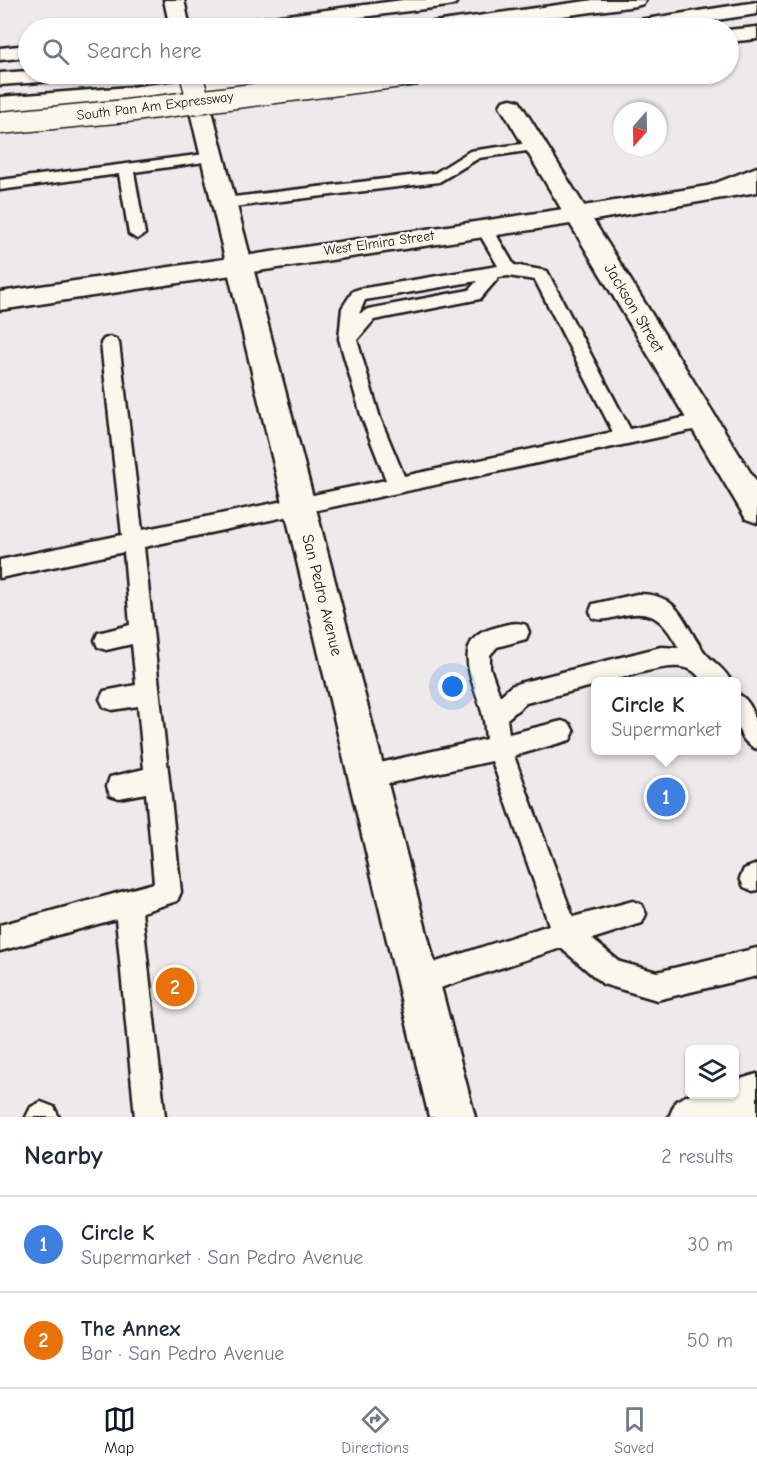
<!DOCTYPE html>
<html lang="en">
<head>
<meta charset="utf-8">
<style>
  body { margin:0; font-family:"Comic Neue",sans-serif; background:#f6f6f7; color:#1f2937 }
  .controls { position:absolute; right:18px; bottom:18px; display:grid; overflow:hidden; border-radius:9px; box-shadow:0 2px 4px #0004 }
  .controls button { width:54px; height:54px; display:grid; place-items:center; padding:0; border:0; border-bottom:2px solid #e0e1e3; background:#fff; color:#1f2937; font:30px sans-serif }
  .compass { position:absolute; left:613px; top:102px; width:54px; height:54px; border-radius:50%; background:#fff; box-shadow:0 2px 4px #0004; rotate:200deg }
  .you { position:absolute; left:453px; top:687px; width:21px; height:21px; margin:-15px; border:4px solid #fff; border-radius:50%; background:#1a73e8; box-shadow:0 0 0 9px #1a73e833 }
  .badge { display:grid; place-items:center; width:39px; height:39px; border-radius:50%; background:#111827; color:#fff; font-size:20px; font-weight:700 }
  .pin { position:absolute; translate:-50% -50%; border:3px solid #fff; box-shadow:0 2px 6px #0006 }
  .popup { position:absolute; left:591px; top:677px; width:150px; height:78px; box-sizing:border-box; display:grid; place-content:center; border-radius:9px; background:#fff; filter:drop-shadow(0 2px 4px #0005); font-size:20px; white-space:nowrap; color:#747a83 }
  .popup b { font-size:22px; color:#1f2937 }
  .popup::after { content:''; position:absolute; left:50%; top:100%; margin-left:-12px; border:12px solid transparent; border-top-color:#fff }
  .list { margin:0; padding:0; list-style:none }
  h2 { display:flex; justify-content:space-between; align-items:center; height:78px; margin:0; padding:0 24px; font-size:26px }
  h2 small { font-size:20px; font-weight:400; color:#747a83 }
  .list li { display:grid; grid-template-columns:39px 1fr auto; gap:18px; align-items:center; box-sizing:border-box; height:96px; padding:0 24px; border-top:2px solid #e0e1e3 }
  .list b { display:block; font-size:22px; white-space:nowrap }
  .list p { margin:0; font-size:20px; white-space:nowrap; color:#747a83 }
  .list em { font-size:20px; font-style:normal; color:#747a83 }
  .icon { flex:none; width:33px; height:33px; fill:none; stroke:currentColor; stroke-width:2; stroke-linecap:round; stroke-linejoin:round }
  .map { position:relative; flex:none; width:757px; height:1117px; overflow:hidden }
  .search { position:absolute; background:#fff; box-shadow:0 2px 4px #0004; left:18px; right:18px; top:18px; height:66px; display:flex; align-items:center; gap:15px; box-sizing:border-box; padding:0 21px; border-radius:33px; color:#747a83; font-size:22px }
  .sheet { height:270px; background:#fff }
  nav { display:flex; justify-content:space-around; align-items:center; box-sizing:border-box; height:84px; border-top:2px solid #e0e1e3; background:#fff; font-size:16px; color:#747a83 }
  nav a { display:grid; justify-items:center; gap:3px }
  nav .on { color:#111827 }
  .map>svg:first-child { display:block }
  .lines { fill:none; stroke-linecap:round; stroke-linejoin:round }
  .service-casing { stroke:#1c1c1c; stroke-width:5 }
  .minor-casing { stroke:#1c1c1c; stroke-width:5 }
  .secondary-casing { stroke:#1c1c1c; stroke-width:5 }
  .primary-casing { stroke:#1c1c1c; stroke-width:5 }
  .motorway-casing { stroke:#1c1c1c; stroke-width:5 }
  .service { fill:#fbf7ec; fill-rule:evenodd }
  .minor { fill:#fbf7ec; fill-rule:evenodd }
  .secondary { fill:#fbf7ec; fill-rule:evenodd }
  .primary { fill:#fbf7ec; fill-rule:evenodd }
  .motorway { fill:#fbf7ec; fill-rule:evenodd }
  .primary-bridge-casing { stroke:#1c1c1c; stroke-width:25; stroke-linecap:butt }
  .motorway-bridge-casing { stroke:#1c1c1c; stroke-width:25; stroke-linecap:butt }
  .primary-bridge { stroke:#fbf7ec; stroke-width:22 }
  .motorway-bridge { stroke:#fbf7ec; stroke-width:22 }
  .labels { text-anchor:middle; dominant-baseline:central; stroke-width:5; stroke-linejoin:round; paint-order:stroke }
  .far-street-label { font-size:14px; fill:#1c1c1c; stroke:#fbf7ec }
  .street-label { font-size:16px; fill:#1c1c1c; stroke:#fbf7ec }
</style>
</head>
<body>
<div class="map">
<svg width="757" height="1117" viewBox="0 0 757 1117">
  <rect width="100%" height="100%" fill="#eee9ea"/>
  <filter id="ink" filterUnits="userSpaceOnUse"><feTurbulence type="fractalNoise" baseFrequency=".0167" numOctaves="2"/><feDisplacementMap in="SourceGraphic" scale="12" xChannelSelector="R" yChannelSelector="G"/><feConvolveMatrix kernelMatrix="1 2 1 2 8 2 1 2 1" color-interpolation-filters="sRGB"/></filter>
  <g filter="url(#ink)">
    <g class="lines">
      <!-- service casing -->
      <g class="service-casing">
        <g id="service">
          <polygon points="536,142 543,146 541,149 479,158 439,182 225,208 217,203 225,198 435,173 470,151"/>
          <polygon points="213,153 218,154 220,157 218,160 134,172 145,234 137,239 129,234 119,174 0,190 0,180"/>
          <path d="M484,223L490,224L514,265L547,271L630,429L702,414L709,416L711,421L709,426L702,428L144,547L181,892L177,901L142,912L165,1117H135L116,919L0,951V925L154,883L146,793L119,798L110,795L107,786L110,777L144,769L138,706L112,710L104,707L100,699L104,691L136,685L132,644L106,650L98,647L95,640L98,633L130,625L124,552L0,578V560L122,535L101,343L104,339L110,337L116,339L119,343L142,530L386,480L362,418L339,339L342,308L353,291L359,289L498,266L476,228ZM508,276L535,280L613,432L404,476L380,418L357,340L374,320L480,299L499,277ZM477,281L469,290L368,309L359,314L365,300Z"/>
          <path d="M637,594C682,592 684,628 706,654C715,664 726,670 731,682H704C700,678 697,674 693,671C672,657 621,682 596,682V685L526,703L507,719L509,734L562,721L570,724L574,732L570,740L514,756L573,917L633,901L642,905L646,914L642,923L592,939L620,962L657,972L757,948V976L657,1000L603,984L561,948L419,995L409,991L405,981L409,971L549,925L492,761L367,788L358,784L355,776L358,768L486,739C485,731 485,723 483,716C477,687 446,640 494,628C505,625 515,621 526,625L529,632L526,639L497,647L490,655V668L500,696L511,686L519,683L661,647L679,648C661,617 652,608 616,617C607,619 602,621 593,618L590,611L593,604Z"/>
          <path d="M736,693C757,702 757,729 757,749C734,740 736,714 736,693Z"/>
          <polygon points="757,864 757,890 753,891 744,887 740,878 744,869"/>
          <polygon points="41,1102 54,1107 59,1117 26,1117 31,1107"/>
        </g>
      </g>
      <!-- minor casing -->
      <g class="minor-casing">
        <g id="minor">
          <polygon points="511,99 519,101 522,106 757,483 757,523 746,519 500,106 503,101"/>
          <polygon points="757,1074 757,1117 669,1117 676,1101 690,1094 734,1094 734,1081"/>
        </g>
      </g>
      <!-- secondary casing -->
      <g class="secondary-casing">
        <polygon id="secondary" points="757,178 757,192 577,223 0,310 0,292 577,207"/>
      </g>
      <!-- primary casing -->
      <g class="primary-casing">
        <g id="primary">
          <polygon points="164,0 184,0 190,28 170,28"/>
          <polygon points="199,96 207,98 210,103 475,1117 429,1117 188,103 191,98"/>
        </g>
      </g>
      <!-- motorway casing -->
      <g class="motorway-casing">
        <g id="motorway">
          <polygon points="403,0 458,0 455,4 448,6 276,28 224,28 227,24 234,22"/>
          <polygon points="594,0 646,0 643,4 636,6 473,28 424,28 427,24 434,22"/>
          <polygon points="757,2 757,14 662,28 616,28 619,24 626,22"/>
          <polygon points="757,27 757,39 728,42 728,30"/>
          <polygon points="28,45 28,57 0,60 0,48"/>
          <polygon points="28,71 28,74 80,74 76,78 69,80 0,85 0,73"/>
          <polygon points="240,74 301,74 297,78 290,80 130,99 0,111 0,97 130,87"/>
          <polygon points="757,167 757,183 724,196 716,198 708,196 704,191 708,186"/>
        </g>
      </g>
      <!-- service -->
      <use href="#service" class="service"/>
      <!-- minor -->
      <use href="#minor" class="minor"/>
      <!-- secondary -->
      <use href="#secondary" class="secondary"/>
      <!-- primary -->
      <use href="#primary" class="primary"/>
      <!-- motorway -->
      <use href="#motorway" class="motorway"/>
      <!-- primary-bridge casing -->
      <g class="primary-bridge-casing">
        <polyline id="primary-bridge" points="191,74 199,103"/>
      </g>
      <!-- motorway-bridge casing -->
      <g class="motorway-bridge-casing">
        <polyline id="motorway-bridge" points="0,123 126,111 417,74"/>
      </g>
      <!-- primary-bridge -->
      <use href="#primary-bridge" class="primary-bridge"/>
      <!-- motorway-bridge -->
      <use href="#motorway-bridge" class="motorway-bridge"/>
    </g>
  </g>
  <g class="labels">
    <!-- far-street labels -->
    <g class="far-street-label">
      <text transform="translate(155 106) rotate(-7)">South Pan Am Expressway</text>
      <text transform="translate(379 243) rotate(-8)">West Elmira Street</text>
    </g>
    <!-- street labels -->
    <g class="street-label">
      <text transform="translate(634 308) rotate(59)">Jackson Street</text>
      <text transform="translate(322 595) rotate(76)">San Pedro Avenue</text>
    </g>
  </g>
</svg>
<div class="controls">
<button><svg class="icon" aria-label="layers" viewBox="0 0 24 24"><path d="M12 4l9 5-9 5-9-5zM3 14l9 5 9-5"/></svg></button>
</div>
<svg class="compass" viewBox="-18 -18 36 36"><path d="M0-13l5 13h-10z" fill="#e53935"/><path d="M0 13l5-13h-10z" fill="#747a83"/></svg>
<div class="you"></div>
<div class="pin badge" style="left:666px;top:797px;background:#3f7fe0">1</div>
<div class="popup"><b>Circle K</b>Supermarket</div>
<div class="pin badge" style="left:175px;top:987px;background:#e8710a">2</div>
<div class="search"><svg class="icon" aria-label="search" viewBox="0 0 24 24"><circle cx="10" cy="10" r="6"/><path d="M15 15l6 6"/></svg>Search here</div>
</div>
<section class="sheet">
<h2>Nearby<small>2 results</small></h2>
<ul class="list">
<li><span class="badge" style="background:#3f7fe0">1</span><div><b>Circle K</b><p>Supermarket · San Pedro Avenue</p></div><em>30 m</em></li>
<li><span class="badge" style="background:#e8710a">2</span><div><b>The Annex</b><p>Bar · San Pedro Avenue</p></div><em>50 m</em></li>
</ul>
</section>
<nav>
<a class="on"><svg class="icon" aria-label="map" viewBox="0 0 24 24"><path d="M3 6l6-2 6 2 6-2v14l-6 2-6-2-6 2zM9 4v14M15 6v14"/></svg>Map</a>
<a><svg class="icon" aria-label="directions" viewBox="0 0 24 24"><path d="M12 3l9 9-9 9-9-9zM9 14v-3h6M13 9l2 2-2 2"/></svg>Directions</a>
<a><svg class="icon" aria-label="saved" viewBox="0 0 24 24"><path d="M7 4h10v16l-5-4-5 4z"/></svg>Saved</a>
</nav>
</body>
</html>
